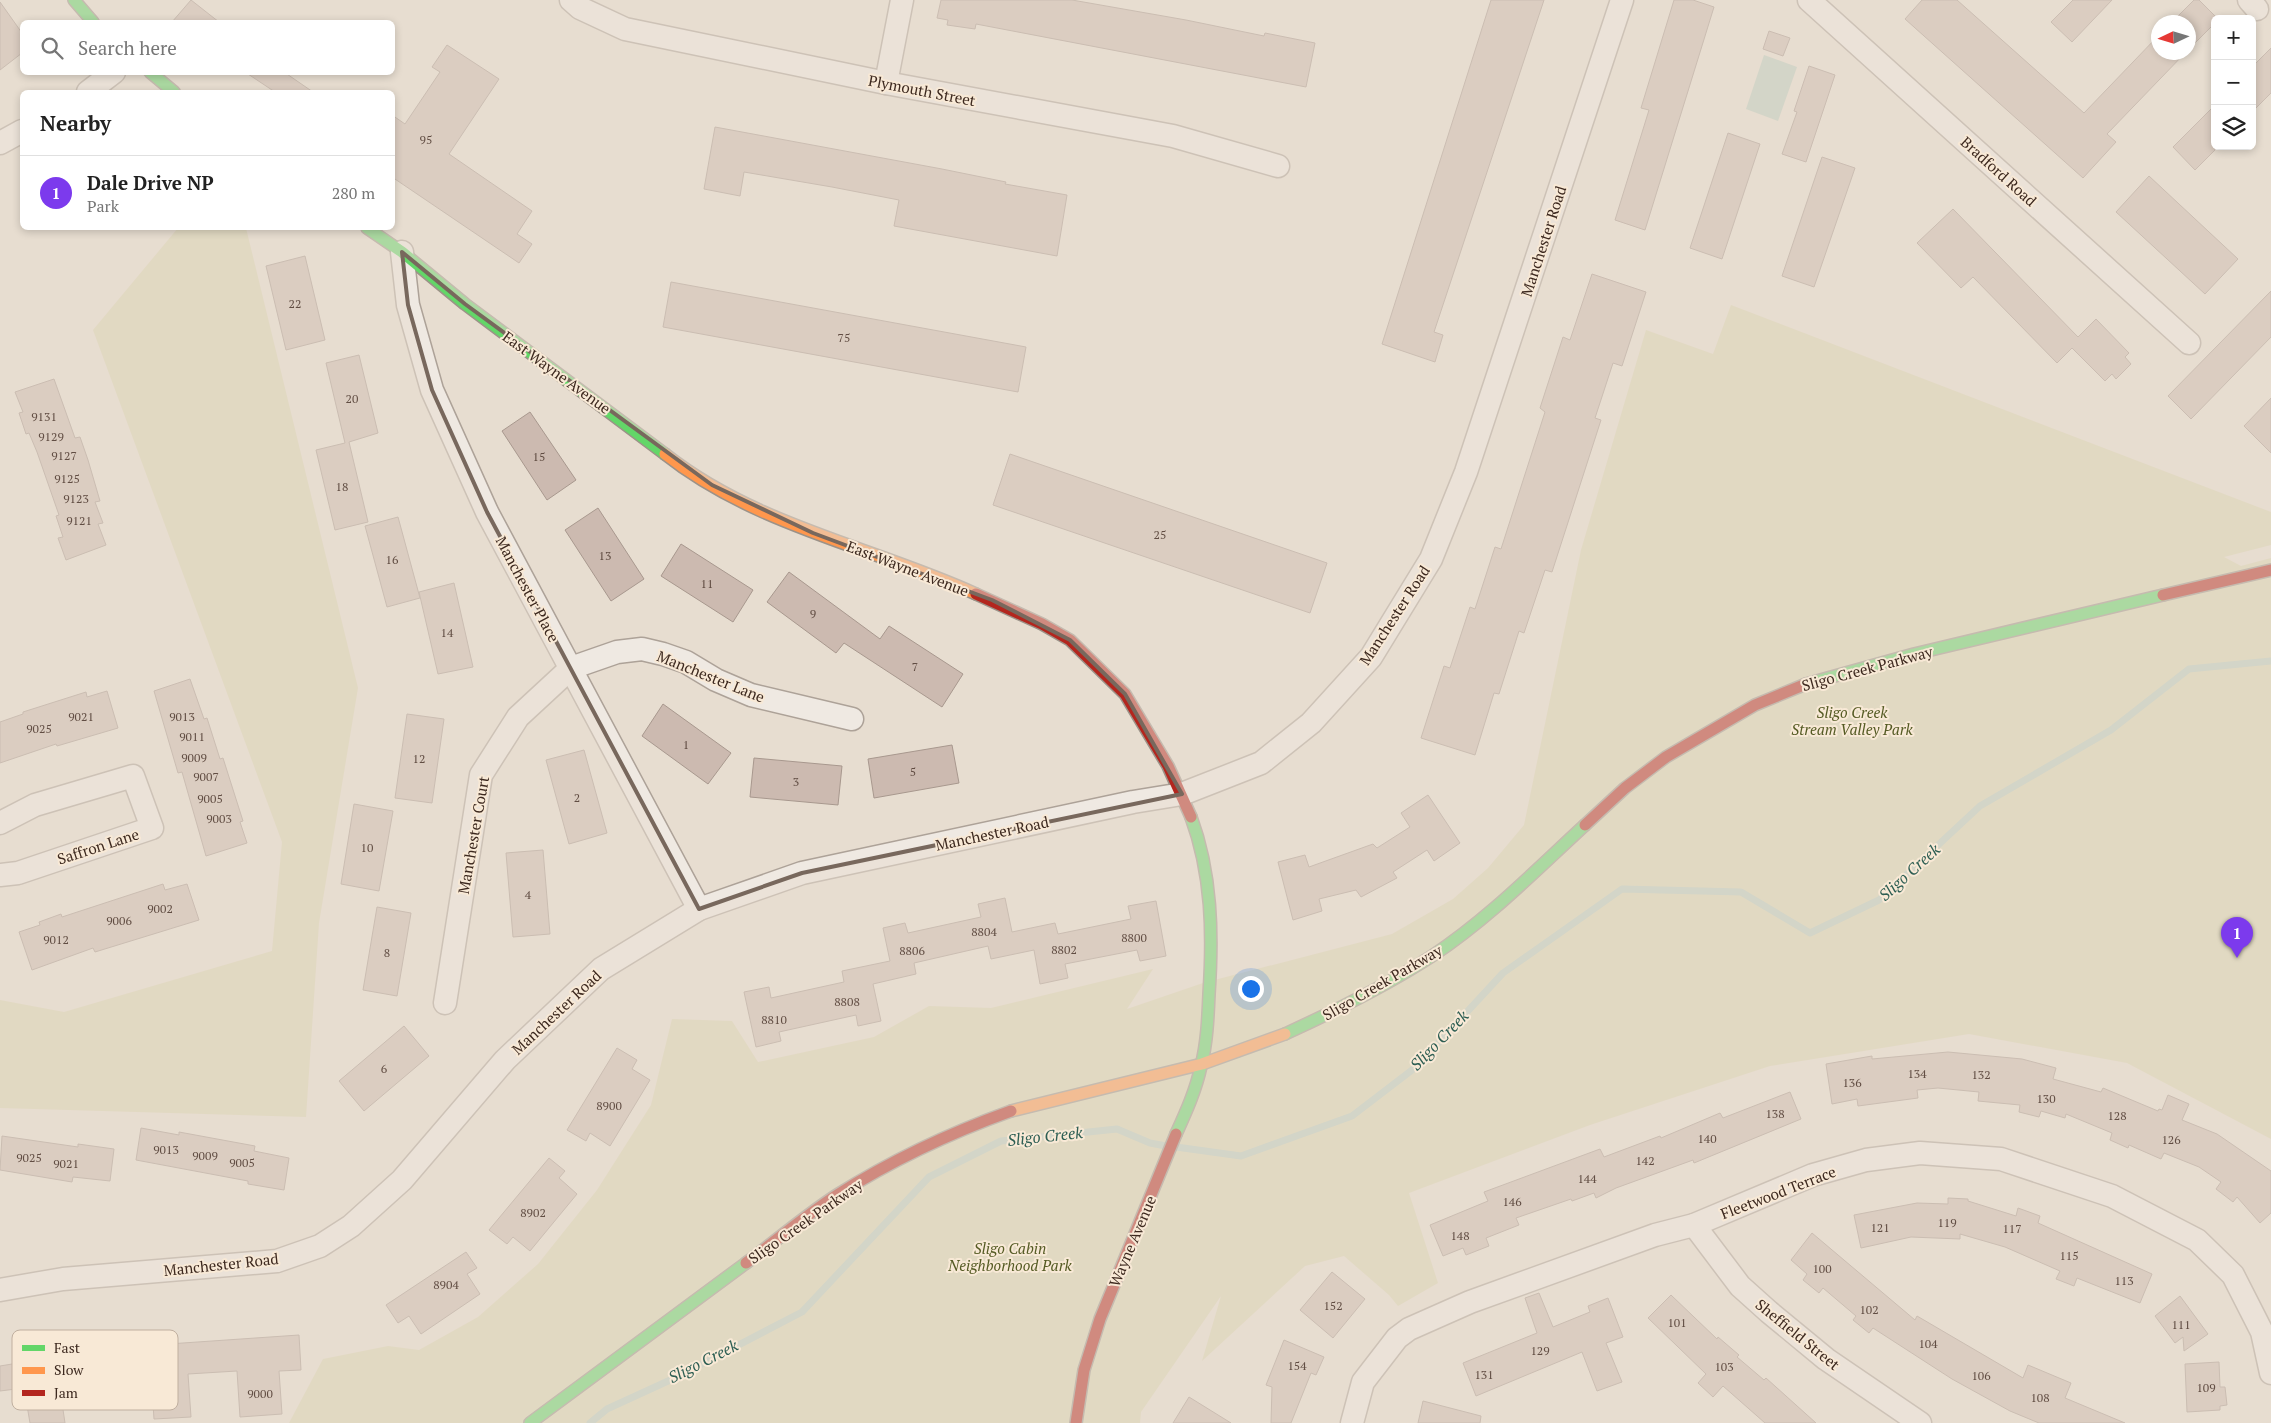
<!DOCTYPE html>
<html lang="en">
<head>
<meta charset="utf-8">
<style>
  body { margin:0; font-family:"PT Serif",serif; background:#f2f2f2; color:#222 }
  .controls { position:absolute; right:15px; top:15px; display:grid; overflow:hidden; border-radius:8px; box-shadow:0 2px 8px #0003 }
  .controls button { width:45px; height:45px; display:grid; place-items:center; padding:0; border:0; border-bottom:1px solid #e0e0e0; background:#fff; color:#222; font:25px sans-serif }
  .compass { position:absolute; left:2151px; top:15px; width:45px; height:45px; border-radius:50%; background:#fff; box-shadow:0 2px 8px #0003; rotate:266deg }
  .you { position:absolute; left:1250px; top:988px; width:18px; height:18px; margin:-12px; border:4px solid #fff; border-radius:50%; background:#1a73e8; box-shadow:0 0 0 8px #1a73e833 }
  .badge { display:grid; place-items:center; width:32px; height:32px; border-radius:50%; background:#7c3aed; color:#fff; font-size:16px; font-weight:700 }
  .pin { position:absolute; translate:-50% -41px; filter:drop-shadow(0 1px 2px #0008) }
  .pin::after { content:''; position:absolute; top:26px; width:18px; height:15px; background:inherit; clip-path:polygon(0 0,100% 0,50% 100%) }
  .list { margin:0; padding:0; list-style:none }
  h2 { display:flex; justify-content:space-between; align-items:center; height:65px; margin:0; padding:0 20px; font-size:21px }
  h2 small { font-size:16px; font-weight:400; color:#767676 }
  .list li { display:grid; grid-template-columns:32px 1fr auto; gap:15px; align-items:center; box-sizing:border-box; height:75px; padding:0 20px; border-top:1px solid #e0e0e0 }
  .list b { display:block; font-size:19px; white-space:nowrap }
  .list p { margin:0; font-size:16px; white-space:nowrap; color:#767676 }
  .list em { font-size:16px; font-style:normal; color:#767676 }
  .icon { flex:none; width:28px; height:28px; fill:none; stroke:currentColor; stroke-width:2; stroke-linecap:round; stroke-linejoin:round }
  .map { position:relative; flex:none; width:2271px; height:1423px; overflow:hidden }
  .search { position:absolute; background:#fff; box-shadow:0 2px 8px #0003; left:20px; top:20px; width:375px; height:55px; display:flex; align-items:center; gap:12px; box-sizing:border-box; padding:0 18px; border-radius:8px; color:#767676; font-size:19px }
  .panel { position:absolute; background:#fff; box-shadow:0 2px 8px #0003; left:20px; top:90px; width:375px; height:140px; border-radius:8px }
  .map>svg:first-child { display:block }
  .green { fill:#dad5b2 }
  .water { fill:#baccbe }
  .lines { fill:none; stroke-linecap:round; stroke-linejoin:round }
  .stream { stroke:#baccbe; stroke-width:7 }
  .building { fill:#ccbab0; stroke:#a8988e }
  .street-casing { stroke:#ada298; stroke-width:25 }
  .fast-casing { stroke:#9c9288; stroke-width:14 }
  .slow-casing { stroke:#9c9288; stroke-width:14 }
  .jam-casing { stroke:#9c9288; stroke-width:14 }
  .street { stroke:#efe9e2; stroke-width:22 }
  .fast { stroke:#63d668; stroke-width:11 }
  .slow { stroke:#ff974d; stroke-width:11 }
  .jam { stroke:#b3261e; stroke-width:11 }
  .marked { fill:none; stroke:#78685d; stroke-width:4; stroke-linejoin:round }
  .labels { text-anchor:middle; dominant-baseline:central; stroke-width:4; stroke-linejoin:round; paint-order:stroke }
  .number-label { font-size:12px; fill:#614d43 }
  .street-label { font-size:15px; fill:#3d291f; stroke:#f8e9d6 }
  .park-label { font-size:15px; font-style:italic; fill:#555b24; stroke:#f8e9d6 }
  .water-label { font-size:16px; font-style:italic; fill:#2d5e53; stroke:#f8e9d6 }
  .key { fill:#f8e9d6; stroke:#c0af9f; stroke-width:1 }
  .key-label { font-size:14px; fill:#3d291f }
</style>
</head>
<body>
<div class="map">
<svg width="2271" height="1423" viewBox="0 0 2271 1423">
  <rect width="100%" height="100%" fill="#e7ddd0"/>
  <!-- green -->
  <g class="green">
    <polygon points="178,228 246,228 358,688 319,923 306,1117 0,1108 0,1000 64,1012 272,951 282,842 93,330"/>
    <polygon points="1731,305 2271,512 2271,545 2224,557 2241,566 2271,558 2271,1139 2127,1063 1969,1034 1770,1066 1590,1125 1409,1193 1438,1283 1398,1306 1389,1295 1344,1256 1305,1266 1202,1361 1221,1296 1141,1412 1140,1423 289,1423 323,1359 388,1346 419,1350 478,1317 538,1264 597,1190 651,1105 672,1019 732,1021 758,1062 874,1037 929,1006 991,1008 1153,969 1127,1009 1203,983 1392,934 1453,899 1488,868 1524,825 1581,550 1646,330 1713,354"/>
  </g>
  <!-- water -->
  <polygon class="water" points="1764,55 1797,67 1778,121 1746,109"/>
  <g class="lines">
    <!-- stream -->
    <g class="stream">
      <polyline points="1176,1147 1241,1156 1352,1116 1416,1067 1503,973 1622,889 1741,892 1810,933 1879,900 1980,806 2111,730 2189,669 2271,661"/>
      <polyline points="590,1423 607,1409 679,1376 802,1312 929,1177 1001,1141 1117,1129 1150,1143 1166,1146"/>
    </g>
  </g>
  <!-- building -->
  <g class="building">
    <polygon points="191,0 219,22 172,22"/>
    <polygon points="941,0 1072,0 1186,20 1264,36 1265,33 1315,43 1306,87 976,24 975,29 947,25 948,20 937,18"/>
    <polygon points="1491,0 1544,0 1434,332 1443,335 1435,362 1382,344"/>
    <polygon points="1674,0 1693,0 1714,7 1645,230 1615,220 1649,110 1641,108"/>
    <polygon points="1922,0 1957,0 2084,113 2158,36 2158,52 2186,52 2107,134 2116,142 2083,178 1905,19"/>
    <polygon points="2073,0 2112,0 2072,42 2051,22"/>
    <polygon points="2194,0 2199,0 2218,19 2215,19 2215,23 2188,50 2188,22 2172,22"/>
    <polygon points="0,2 22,33 22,53 0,70"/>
    <polygon points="1769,31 1790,38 1783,56 1763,49"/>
    <polygon points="447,45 499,79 449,154 532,211 517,234 532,244 519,263 392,177 392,115 405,124 440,72 432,67"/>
    <polygon points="2271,48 2271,93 2252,112 2252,67"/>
    <polygon points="1809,66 1835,75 1806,162 1782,154 1797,112 1794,111"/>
    <polygon points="245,72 284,72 313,92 275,92"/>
    <polygon points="2215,105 2215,150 2195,170 2173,147"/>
    <polygon points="715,127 942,169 1006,182 1005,184 1067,195 1057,256 894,226 899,200 832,187 744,172 740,196 704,189"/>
    <polygon points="1728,133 1760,144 1722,259 1690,248"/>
    <polygon points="1822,157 1855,168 1814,287 1782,276"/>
    <polygon points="2149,176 2238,259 2205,294 2116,212"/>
    <polygon points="1953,209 2078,337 2096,319 2129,353 2125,357 2131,364 2116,379 2112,374 2105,381 2072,348 2057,363 1973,277 1961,288 1917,243"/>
    <polygon points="305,256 325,340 286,350 266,266"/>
    <polygon points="1592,274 1646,292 1622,366 1613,363 1595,418 1601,420 1552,572 1545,570 1524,633 1519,631 1499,694 1494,693 1475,755 1421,738 1444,666 1450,668 1470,607 1475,609 1495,547 1501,549 1545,412 1540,408 1563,337 1570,340"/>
    <polygon points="671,282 1026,347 1018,392 663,327"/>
    <polygon points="2271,291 2271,337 2191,419 2168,396"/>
    <polygon points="359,355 378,433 349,442 368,522 335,530 316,450 345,443 326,363"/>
    <polygon points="54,379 75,438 80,437 88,460 100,501 95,502 103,523 98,524 106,545 66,560 58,538 63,537 56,516 59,515 37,452 29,433 26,434 19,413 23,412 15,392"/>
    <polygon points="2271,398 2271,453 2244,426"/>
    <polygon points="530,412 576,480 547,500 502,431"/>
    <polygon points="1010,454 1327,563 1310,613 993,505"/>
    <polygon points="598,508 644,579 611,601 565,530"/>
    <polygon points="398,517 420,598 387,607 365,526"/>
    <polygon points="681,544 753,590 733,622 661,576"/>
    <polygon points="789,572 880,639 889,626 963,674 942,707 844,643 836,653 767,602"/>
    <polygon points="454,583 473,667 438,674 419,592"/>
    <polygon points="190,679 204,719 207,718 220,759 223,758 243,821 240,822 247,843 206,856 182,772 178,773 154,691"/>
    <polygon points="107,691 118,728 57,746 56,744 0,763 0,722 23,714 23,712 86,692 87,697"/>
    <polygon points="663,704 731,753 708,784 642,736"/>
    <polygon points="407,714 444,719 432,803 395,798"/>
    <polygon points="952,745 959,783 874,798 868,759"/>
    <polygon points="584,750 607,833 569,844 546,760"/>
    <polygon points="754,758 842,766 838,805 750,797"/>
    <polygon points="1428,795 1460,843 1434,861 1427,850 1393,872 1397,878 1361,897 1356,890 1319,899 1322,911 1293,920 1278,862 1305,855 1309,867 1373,844 1377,848 1410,827 1401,813"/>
    <polygon points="354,804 393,811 379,891 341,884"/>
    <polygon points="543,850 550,934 513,937 506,853"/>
    <polygon points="163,884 165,890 187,884 199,920 95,952 93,948 32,970 19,932 40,925 39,922 61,914 62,917"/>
    <polygon points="1005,898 1012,932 1055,923 1058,934 1131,919 1128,906 1156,901 1166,956 1140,961 1137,950 1065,964 1068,978 1040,984 1034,950 991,959 988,946 914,963 916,974 873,984 881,1021 858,1026 856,1015 779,1032 781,1041 756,1047 744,992 769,987 771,998 844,982 842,971 890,961 883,928 905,923 908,933 981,917 978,904"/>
    <polygon points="377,907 411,913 397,996 363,990"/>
    <polygon points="404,1026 429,1056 364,1111 339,1081"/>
    <polygon points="617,1048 637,1060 632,1069 650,1080 610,1146 590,1133 586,1141 567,1130"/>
    <polygon points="1948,1052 2022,1059 2056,1068 2053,1079 2101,1092 2103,1088 2158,1111 2159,1109 2162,1110 2168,1095 2189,1104 2182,1120 2217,1134 2271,1171 2271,1213 2260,1223 2237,1197 2233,1202 2216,1189 2221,1182 2199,1167 2164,1153 2161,1159 2129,1145 2128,1148 2110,1140 2112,1133 2066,1114 2065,1118 2041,1111 2039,1117 2019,1112 2020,1105 1978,1101 1979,1092 1938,1088 1917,1090 1918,1098 1858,1106 1857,1099 1832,1104 1826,1064 1872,1056 1872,1059"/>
    <polygon points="1790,1092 1801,1119 1694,1163 1693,1160 1616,1188 1596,1198 1594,1193 1572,1201 1571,1199 1516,1218 1519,1225 1486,1238 1489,1246 1466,1255 1463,1248 1443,1256 1430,1225 1488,1201 1484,1192 1600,1149 1604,1157 1660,1136 1661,1138 1720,1113 1723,1118"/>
    <polygon points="141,1128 179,1135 179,1132 255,1146 254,1151 289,1158 284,1190 248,1184 248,1181 136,1160"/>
    <polygon points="2,1136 78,1147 78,1144 114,1149 110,1181 73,1177 72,1182 0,1170"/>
    <polygon points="549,1158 565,1171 559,1178 577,1194 530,1251 513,1237 507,1244 489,1230"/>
    <polygon points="1948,1198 1968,1199 1968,1201 2016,1216 2018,1208 2040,1216 2038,1223 2152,1274 2140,1303 2077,1278 2074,1286 2056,1279 2060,1271 2005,1247 1960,1234 1960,1239 1911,1237 1861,1248 1854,1215 1917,1203 1948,1204"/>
    <polygon points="1812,1233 1915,1320 1917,1316 2023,1378 2028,1365 2071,1383 2065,1398 2125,1423 2039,1423 2010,1411 1952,1379 1873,1328 1869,1333 1853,1320 1856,1316 1823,1288 1819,1293 1803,1280 1807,1274 1791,1260"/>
    <polygon points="466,1252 477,1268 467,1274 480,1294 421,1334 409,1316 398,1323 386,1305"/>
    <polygon points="1332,1272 1365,1299 1333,1338 1300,1310"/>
    <polygon points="1539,1293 1553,1327 1590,1312 1588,1306 1608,1298 1623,1337 1606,1343 1622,1382 1597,1391 1582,1352 1476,1396 1463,1363 1537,1333 1525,1298"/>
    <polygon points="1671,1295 1717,1339 1718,1337 1739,1355 1737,1357 1764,1380 1766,1378 1816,1423 1765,1423 1723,1386 1713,1397 1698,1383 1706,1374 1648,1318"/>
    <polygon points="2180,1296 2208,1334 2184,1351 2183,1337 2175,1343 2155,1316"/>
    <polygon points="299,1335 301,1370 279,1371 282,1414 240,1417 237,1371 188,1374 191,1417 154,1419 151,1374 126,1376 125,1347"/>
    <polygon points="1284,1340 1324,1357 1316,1375 1311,1373 1291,1423 1271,1423 1272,1387 1266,1385"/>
    <polygon points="79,1353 83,1379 59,1383 65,1423 30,1423 24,1388 0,1391 0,1366"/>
    <polygon points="2219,1362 2220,1387 2225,1387 2227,1405 2220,1406 2220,1410 2187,1412 2185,1364"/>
    <polygon points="1189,1397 1231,1423 1173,1423"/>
    <polygon points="1423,1401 1481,1416 1480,1423 1418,1423"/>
  </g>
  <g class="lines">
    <!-- street casing -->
    <g class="street-casing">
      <g id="street">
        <polyline points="571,0 580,8 625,29 886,83 1173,136 1278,166"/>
        <polyline points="1809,0 2189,343"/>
        <polyline points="2249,0 2257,9"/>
        <polyline points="886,83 902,0"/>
        <polyline points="88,92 114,72"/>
        <polyline points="0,143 22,131"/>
        <polyline points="402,252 408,305 432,390 487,512 699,909"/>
        <polyline points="0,823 35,805 133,776 152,828 18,873 0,875"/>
        <polyline points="445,1003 481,775 518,717 571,668 617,652 642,649 663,654 686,662 716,680 751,695 852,719"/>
        <polyline points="1694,1225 1740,1286 1769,1312 1826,1359 1920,1423"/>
        <polyline points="0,1290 63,1279 277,1261 320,1246 351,1226 402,1180 505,1060 601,969 699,909 802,873 1133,802 1182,794 1261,763 1311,723 1371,657 1431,559 1466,472 1622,0"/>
        <polyline points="1352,1423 1363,1382 1397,1338 1409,1329 1470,1302 1655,1235 1694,1225 1813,1175 1866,1160 1920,1153 2001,1159 2112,1196 2197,1240 2233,1275 2262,1332 2271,1373"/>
      </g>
    </g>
    <!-- fast casing -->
    <g class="fast-casing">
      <g id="fast">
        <polyline points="74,0 93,22"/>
        <polyline points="150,72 174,92"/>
        <polyline points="367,228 402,252 465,304 665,454"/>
        <polyline points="1806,684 1914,654 2163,595"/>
        <path d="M1285,1034C1335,1011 1386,986 1432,956C1488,919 1536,870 1585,825"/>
        <path d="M1176,1134C1186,1112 1196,1090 1201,1066C1207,1043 1208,1018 1209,994C1213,934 1212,874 1191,817"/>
        <polyline points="530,1423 746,1263"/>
      </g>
    </g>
    <!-- slow casing -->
    <g class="slow-casing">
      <g id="slow">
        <path d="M665,454C756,526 873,547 976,594"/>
        <polyline points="1011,1111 1202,1064 1285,1034"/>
      </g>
    </g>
    <!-- jam casing -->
    <g class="jam-casing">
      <g id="jam">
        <polyline points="976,594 1042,624 1070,640 1125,694 1168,766 1191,817"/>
        <polyline points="2163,595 2271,570"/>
        <polyline points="1585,825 1625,788 1666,757 1755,705 1806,684"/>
        <path d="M746,1263C776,1241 806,1215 837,1195C892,1160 950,1133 1011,1111"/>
        <polyline points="1076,1423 1084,1370 1100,1319 1176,1134"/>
      </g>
    </g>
    <!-- street -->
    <use href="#street" class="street"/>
    <!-- fast -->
    <use href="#fast" class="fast"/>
    <!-- slow -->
    <use href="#slow" class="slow"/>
    <!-- jam -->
    <use href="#jam" class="jam"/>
  </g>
  <!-- marked area -->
  <path d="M0 0H2271V1423H0ZM402,252L465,304L712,485L813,533L992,600L1070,640L1125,694L1182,794L802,873L699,909L487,512L432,390L408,305Z" fill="#e7ddd0" fill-opacity=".55" fill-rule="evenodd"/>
  <path class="marked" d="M402,252L465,304L712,485L813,533L992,600L1070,640L1125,694L1182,794L802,873L699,909L487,512L432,390L408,305Z"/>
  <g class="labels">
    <!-- number labels -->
    <g class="number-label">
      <text x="426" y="139">95</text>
      <text x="295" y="303">22</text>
      <text x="844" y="337">75</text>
      <text x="352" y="398">20</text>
      <text x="44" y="416">9131</text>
      <text x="51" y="436">9129</text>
      <text x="64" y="455">9127</text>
      <text x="539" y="456">15</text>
      <text x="67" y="478">9125</text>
      <text x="342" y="486">18</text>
      <text x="76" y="498">9123</text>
      <text x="79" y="520">9121</text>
      <text x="1160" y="534">25</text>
      <text x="605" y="555">13</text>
      <text x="392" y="559">16</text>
      <text x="707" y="583">11</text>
      <text x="813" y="613">9</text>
      <text x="447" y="632">14</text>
      <text x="915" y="666">7</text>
      <text x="81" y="716">9021</text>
      <text x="182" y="716">9013</text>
      <text x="39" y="728">9025</text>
      <text x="192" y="736">9011</text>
      <text x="686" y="744">1</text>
      <text x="194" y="757">9009</text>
      <text x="419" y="758">12</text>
      <text x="913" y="771">5</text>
      <text x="206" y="776">9007</text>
      <text x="796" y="781">3</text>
      <text x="577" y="797">2</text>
      <text x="210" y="798">9005</text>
      <text x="219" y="818">9003</text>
      <text x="367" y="847">10</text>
      <text x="528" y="894">4</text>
      <text x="160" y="908">9002</text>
      <text x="119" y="920">9006</text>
      <text x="984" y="931">8804</text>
      <text x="1134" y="937">8800</text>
      <text x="56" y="939">9012</text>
      <text x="1064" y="949">8802</text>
      <text x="912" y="950">8806</text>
      <text x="387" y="952">8</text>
      <text x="847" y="1001">8808</text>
      <text x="774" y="1019">8810</text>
      <text x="384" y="1068">6</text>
      <text x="1917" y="1073">134</text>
      <text x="1981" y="1074">132</text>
      <text x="1852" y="1082">136</text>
      <text x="2046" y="1098">130</text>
      <text x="609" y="1105">8900</text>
      <text x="1775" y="1113">138</text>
      <text x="2117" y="1115">128</text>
      <text x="1707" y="1138">140</text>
      <text x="2171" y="1139">126</text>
      <text x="166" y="1149">9013</text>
      <text x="205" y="1155">9009</text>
      <text x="29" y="1157">9025</text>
      <text x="1645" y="1160">142</text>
      <text x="242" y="1162">9005</text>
      <text x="66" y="1163">9021</text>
      <text x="1587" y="1178">144</text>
      <text x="1512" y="1201">146</text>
      <text x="533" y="1212">8902</text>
      <text x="1947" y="1222">119</text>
      <text x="1880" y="1227">121</text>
      <text x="2012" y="1228">117</text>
      <text x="1460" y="1235">148</text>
      <text x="2069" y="1255">115</text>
      <text x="1822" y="1268">100</text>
      <text x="2124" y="1280">113</text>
      <text x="446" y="1284">8904</text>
      <text x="1333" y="1305">152</text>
      <text x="1869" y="1309">102</text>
      <text x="1677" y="1322">101</text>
      <text x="2181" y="1324">111</text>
      <text x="1928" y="1343">104</text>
      <text x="1540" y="1350">129</text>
      <text x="1297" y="1365">154</text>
      <text x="1724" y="1366">103</text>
      <text x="1484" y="1374">131</text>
      <text x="1981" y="1375">106</text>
      <text x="2206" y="1387">109</text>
      <text x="260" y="1393">9000</text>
      <text x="2040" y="1397">108</text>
    </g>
    <!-- street labels -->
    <g class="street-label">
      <text transform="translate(922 90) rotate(11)">Plymouth Street</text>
      <text transform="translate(1999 171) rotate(42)">Bradford Road</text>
      <text transform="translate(1543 241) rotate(-72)">Manchester Road</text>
      <text transform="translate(557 372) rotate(36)">East Wayne Avenue</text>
      <text transform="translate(908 568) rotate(21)">East Wayne Avenue</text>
      <text transform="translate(528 589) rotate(62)">Manchester Place</text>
      <text transform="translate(1394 615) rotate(-57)">Manchester Road</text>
      <text transform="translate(1867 668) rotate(-15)">Sligo Creek Parkway</text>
      <text transform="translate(711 676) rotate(22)">Manchester Lane</text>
      <text transform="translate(992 833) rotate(-12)">Manchester Road</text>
      <text transform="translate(473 835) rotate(-80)">Manchester Court</text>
      <text transform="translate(98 846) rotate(-18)">Saffron Lane</text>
      <text transform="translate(1382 982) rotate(-30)">Sligo Creek Parkway</text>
      <text transform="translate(556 1012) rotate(-43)">Manchester Road</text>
      <text transform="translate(1778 1192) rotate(-21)">Fleetwood Terrace</text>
      <text transform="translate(805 1221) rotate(-35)">Sligo Creek Parkway</text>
      <text transform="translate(1132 1241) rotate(-67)">Wayne Avenue</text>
      <text transform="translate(221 1264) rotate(-6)">Manchester Road</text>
      <text transform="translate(1798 1334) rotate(39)">Sheffield Street</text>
    </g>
    <!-- park labels -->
    <g class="park-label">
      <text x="1852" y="712">Sligo Creek<tspan x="1852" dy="17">Stream Valley Park</tspan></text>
      <text x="1010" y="1248">Sligo Cabin<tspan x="1010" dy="17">Neighborhood Park</tspan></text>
    </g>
    <!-- water labels -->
    <g class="water-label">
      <text transform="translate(1909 872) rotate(-42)">Sligo Creek</text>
      <text transform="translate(1439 1040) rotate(-46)">Sligo Creek</text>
      <text transform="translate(1045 1136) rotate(-6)">Sligo Creek</text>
      <text transform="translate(703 1361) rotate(-27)">Sligo Creek</text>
    </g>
  </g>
  <!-- legend -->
  <rect x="12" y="1330" width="166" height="80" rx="8" class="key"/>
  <rect x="22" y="1345" width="23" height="6" fill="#63d668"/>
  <rect x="22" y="1367" width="23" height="7" fill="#ff974d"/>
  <rect x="22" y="1390" width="23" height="6" fill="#b3261e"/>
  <g class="key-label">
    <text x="54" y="1353">Fast</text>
    <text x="54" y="1375">Slow</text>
    <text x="54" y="1398">Jam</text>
  </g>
</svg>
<div class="controls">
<button>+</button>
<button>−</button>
<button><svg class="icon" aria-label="layers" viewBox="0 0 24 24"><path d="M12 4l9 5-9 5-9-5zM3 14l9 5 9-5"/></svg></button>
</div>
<svg class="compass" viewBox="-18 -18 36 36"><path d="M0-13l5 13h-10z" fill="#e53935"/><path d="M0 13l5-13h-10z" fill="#767676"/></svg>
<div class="you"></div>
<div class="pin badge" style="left:2237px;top:958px">1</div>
<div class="search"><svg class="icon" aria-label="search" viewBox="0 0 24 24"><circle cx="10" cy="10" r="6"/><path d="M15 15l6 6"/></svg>Search here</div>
<section class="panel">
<h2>Nearby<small></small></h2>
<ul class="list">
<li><span class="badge">1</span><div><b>Dale Drive NP</b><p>Park</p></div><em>280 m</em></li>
</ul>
</section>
</div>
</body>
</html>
